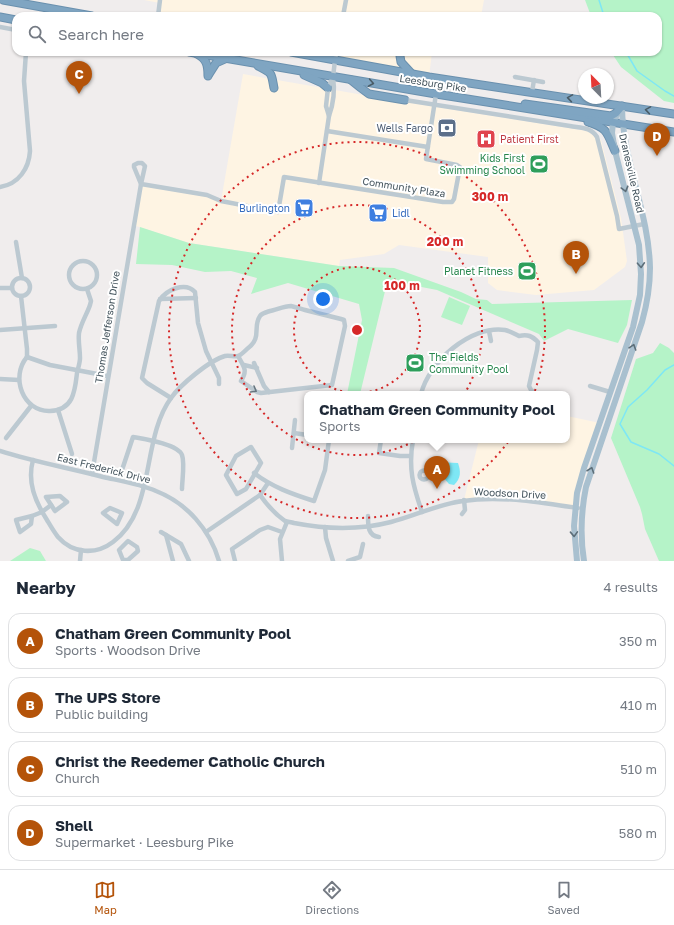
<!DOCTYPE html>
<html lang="en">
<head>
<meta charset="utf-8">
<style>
  body { margin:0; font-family:"Golos Text",sans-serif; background:#f6f6f7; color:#1f2937 }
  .compass { position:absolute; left:578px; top:68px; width:36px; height:36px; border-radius:50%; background:#fff; box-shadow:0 1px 3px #0004; rotate:336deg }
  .you { position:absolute; left:323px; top:299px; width:14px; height:14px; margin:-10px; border:3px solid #fff; border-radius:50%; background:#1a73e8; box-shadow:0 0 0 6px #1a73e833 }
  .badge { display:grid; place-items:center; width:26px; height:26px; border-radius:50%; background:#b45309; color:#fff; font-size:13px; font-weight:700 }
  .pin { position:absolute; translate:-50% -33px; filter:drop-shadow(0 1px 2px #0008) }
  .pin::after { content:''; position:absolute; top:21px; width:14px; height:12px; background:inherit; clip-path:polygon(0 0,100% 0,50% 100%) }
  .popup { position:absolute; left:304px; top:391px; width:266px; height:52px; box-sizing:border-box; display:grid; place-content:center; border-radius:8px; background:#fff; filter:drop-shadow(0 1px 3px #0005); font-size:13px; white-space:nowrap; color:#747a83 }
  .popup b { font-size:15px; color:#1f2937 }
  .popup::after { content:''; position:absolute; left:50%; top:100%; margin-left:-8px; border:8px solid transparent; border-top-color:#fff }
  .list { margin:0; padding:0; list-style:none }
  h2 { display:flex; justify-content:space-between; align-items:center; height:52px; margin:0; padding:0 16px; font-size:17px }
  h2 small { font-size:13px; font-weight:400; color:#747a83 }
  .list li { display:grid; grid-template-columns:26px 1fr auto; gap:12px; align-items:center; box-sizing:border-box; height:56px; margin:0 8px 8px; padding:0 8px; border:1px solid #e0e1e3; border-radius:12px }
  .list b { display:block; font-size:15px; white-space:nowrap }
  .list p { margin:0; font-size:13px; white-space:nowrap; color:#747a83 }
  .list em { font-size:13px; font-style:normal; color:#747a83 }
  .icon { flex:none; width:22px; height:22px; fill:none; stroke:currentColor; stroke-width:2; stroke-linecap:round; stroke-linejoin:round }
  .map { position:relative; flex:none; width:674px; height:561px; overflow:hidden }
  .search { position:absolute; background:#fff; box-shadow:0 1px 3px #0004; left:12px; right:12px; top:12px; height:44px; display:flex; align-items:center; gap:10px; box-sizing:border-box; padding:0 14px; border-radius:12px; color:#747a83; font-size:15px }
  .sheet { height:308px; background:#fff }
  nav { display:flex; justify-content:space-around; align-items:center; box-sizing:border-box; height:56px; border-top:1px solid #e0e1e3; background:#fff; font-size:11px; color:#747a83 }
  nav a { display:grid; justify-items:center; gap:2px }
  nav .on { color:#b45309 }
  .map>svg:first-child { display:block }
  .commercial { fill:#fef4e3 }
  .green { fill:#b5f3c8 }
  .water { fill:#7ee7f5 }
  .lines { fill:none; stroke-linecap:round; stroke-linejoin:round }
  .stream { stroke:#7ee7f5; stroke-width:1.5 }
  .highway-casing { stroke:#6a90ae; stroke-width:9 }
  .minor { stroke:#bcc9d1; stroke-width:4.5 }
  .major { stroke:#a9c0cf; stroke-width:6 }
  .highway { stroke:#7fa5c2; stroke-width:7 }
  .oneway { stroke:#495b66 }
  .oneway2 { stroke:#5c6e79 }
  .oneway3 { stroke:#67767f }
  .ring { fill:none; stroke:#d62828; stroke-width:2; stroke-dasharray:2 4 }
  .labels { text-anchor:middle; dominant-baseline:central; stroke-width:4; stroke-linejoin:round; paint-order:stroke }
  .street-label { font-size:10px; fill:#43535c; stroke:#fff }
  .service-label { font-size:10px; fill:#4e5e75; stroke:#fff; text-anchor:end }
  .health-label { font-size:10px; fill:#be3a42; stroke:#fff; text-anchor:start }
  .leisure-label { font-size:10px; fill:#27864d; stroke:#fff; text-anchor:end }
  .shop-label { font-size:10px; fill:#366cbe; stroke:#fff; text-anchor:end }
  .centre { fill:#d62828; stroke:#fff; stroke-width:2 }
  .ring-label { font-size:12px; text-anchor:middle; font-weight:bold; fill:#d62828; stroke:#fff; stroke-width:4; stroke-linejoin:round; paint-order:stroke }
</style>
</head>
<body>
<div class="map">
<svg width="674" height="561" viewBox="0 0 674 561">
  <rect width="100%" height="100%" fill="#f0eded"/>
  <!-- commercial -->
  <g class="commercial">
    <polygon points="144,0 484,0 481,16 158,16 160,3"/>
    <polygon points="336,52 432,52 429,77 335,60"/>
    <polygon points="243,74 375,97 587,131 601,140 621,218 627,261 625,267 594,290 536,295 497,290 488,283 488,257 399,245 384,254 340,260 339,266 189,243 133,225 141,184 207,195 221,201"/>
    <polygon points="567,416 600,423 575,507 529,501 464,500 479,440 567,440"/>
  </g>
  <!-- green -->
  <g class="green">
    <polygon points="585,0 674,0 674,103 664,101 621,67 611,52 658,52 658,16 591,16"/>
    <polygon points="140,227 189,243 339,266 394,268 461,292 476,299 487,300 492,304 632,300 627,325 618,343 568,329 544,341 539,334 437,290 406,284 387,283 360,394 347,394 362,320 359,304 288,283 251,294 257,278 231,271 205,272 172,265 136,264"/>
    <polygon points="449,297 470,306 462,325 441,317"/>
    <polygon points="660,343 669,348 674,353 674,561 659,561 645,529 642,514 640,507 611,438 636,359 653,353"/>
    <polygon points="30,548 40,551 46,561 10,561"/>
  </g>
  <!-- water -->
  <path class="water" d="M437,462L458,463C461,472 461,478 454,485L449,484L435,468Z"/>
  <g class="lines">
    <!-- stream -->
    <g class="stream">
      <polyline points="599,0 604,16"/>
      <polyline points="626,52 637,71 665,91 674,96"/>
      <polyline points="674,365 665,370 647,390 628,407 620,424 631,442 659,454 674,466"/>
    </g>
    <!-- highway casing -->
    <g class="highway-casing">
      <g id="highway">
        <polyline points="3,0 92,16"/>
        <polyline points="0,17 16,20"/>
        <polyline points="189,52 436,94 674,132"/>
        <polyline points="291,52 429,77 674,114"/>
        <path d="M197,54C207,59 208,66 208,76"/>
        <polyline points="400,56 401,62 412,74"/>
        <path d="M258,66C273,74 271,72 274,88"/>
        <polyline points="209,74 216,63 225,59"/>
        <polyline points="304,75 322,83 328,88"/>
        <polyline points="351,80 361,88 369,94 405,100"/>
        <polyline points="525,104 611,116 616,113 622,106"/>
        <path d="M588,122C608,128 607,133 615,151"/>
      </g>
    </g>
    <!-- minor -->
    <g class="minor">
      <polyline points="158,16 160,0"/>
      <polyline points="343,16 346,0"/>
      <polyline points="0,27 16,30"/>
      <polyline points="515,77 543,82"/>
      <polyline points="532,92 534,80"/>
      <path d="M405,100L570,126C581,128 591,127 597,137L617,216L619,229L644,224"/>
      <polyline points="329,116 326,106 328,88 333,77 336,52"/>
      <polyline points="327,131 428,147"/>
      <polygon points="138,163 142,163 145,166 141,184 134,167 134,165"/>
      <path d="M319,183L329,116C334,102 335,90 333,77"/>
      <path d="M0,187C19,184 29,168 30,151L24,81L26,52"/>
      <polyline points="16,242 22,278"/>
      <circle cx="83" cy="275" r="14"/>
      <circle cx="21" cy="287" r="9"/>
      <polyline points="0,288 12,288"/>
      <polyline points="21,296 27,349 27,357"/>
      <polyline points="160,299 196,298"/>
      <polyline points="0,330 55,326"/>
      <polyline points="489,331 491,341"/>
      <polyline points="433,353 441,358"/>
      <path d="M27,357C10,377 23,412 50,411C74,410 75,390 77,373C78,368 80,363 80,358C80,349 78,342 79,333C81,323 87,314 90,305L91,301L87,289"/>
      <polyline points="27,357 50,365 108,376"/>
      <polyline points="254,363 264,386 269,392"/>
      <polyline points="244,365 257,368"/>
      <polyline points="0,379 19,380"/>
      <polyline points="590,386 610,392"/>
      <polyline points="388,394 390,394"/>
      <path d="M421,394C429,362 470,325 505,330C510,331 515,334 519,336C528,334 532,336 538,342L537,350L529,386L531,390L537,394"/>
      <path d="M171,398L147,383L142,378L159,301C166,290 185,281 195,292L198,323L206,351L219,378V384"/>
      <polyline points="58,410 72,454"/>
      <polyline points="294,433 307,435"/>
      <polyline points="6,438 31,406"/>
      <polyline points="381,440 379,453 400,456 410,456"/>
      <path d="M413,440C408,468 413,486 422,512"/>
      <polygon points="251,447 261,463 246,489 237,494 226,475 236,456"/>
      <polyline points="292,448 295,420"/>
      <path d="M0,451C34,462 69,468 103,477C121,481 140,484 156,491C187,503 210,530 219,561"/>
      <path d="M33,460C27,482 35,501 47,520C50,525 54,532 58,537C73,554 96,555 113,542C156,510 141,439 171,398C180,385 210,360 225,356C229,355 234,357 238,356C241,355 245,351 247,349C263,337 252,328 260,316C262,313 267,312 270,311C276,310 284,306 291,306C296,307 301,309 305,310C317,313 329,316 341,319L344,320L345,326L332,385L261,393L257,392L241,381C248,370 244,367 238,356"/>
      <path d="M122,470L133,437C144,439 178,444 182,455C185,463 182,481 182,489"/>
      <circle cx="424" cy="475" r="4.5"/>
      <path d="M254,473C272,487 292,494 314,501L325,470L329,440"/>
      <polyline points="92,474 141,184 207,195 221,201 278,212 284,177 443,202 452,202 454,199 460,167 457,165 426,159 436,94"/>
      <path d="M260,495C267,505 275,514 285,521C288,522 291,522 294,523C325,529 360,530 391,522C415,516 438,504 463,501C501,495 541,503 578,508"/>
      <polygon points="60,496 67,502 55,511 46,497"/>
      <polygon points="110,508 122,513 117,524 103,513"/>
      <polyline points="462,514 465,510 464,500"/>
      <polygon points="32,516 31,524 20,532 16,520"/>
      <polyline points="32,516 42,512 51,505"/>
      <path d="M368,516C368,526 368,536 379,537"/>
      <polyline points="325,527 326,538 333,561"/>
      <polyline points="161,532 181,544 189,561"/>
      <polyline points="206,532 260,495 268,483"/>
      <polyline points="166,535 173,561"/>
      <polygon points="128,541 137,547 138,551 128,560 123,560 119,550"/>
      <polyline points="80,561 81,550"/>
      <polyline points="235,561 232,549 260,530 268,527 282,532"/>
      <polyline points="282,561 280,539 287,522"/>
      <polyline points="348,561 360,557 363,544"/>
    </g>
    <!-- major -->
    <g class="major">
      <polyline points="577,561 574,526 577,493 584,468 633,327 640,295 641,274 639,245 615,151 612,133 613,122 619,111"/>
      <path d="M584,561C580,536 581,512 586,487L642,322C647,304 650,287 650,268C649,213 623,162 622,108"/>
    </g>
    <!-- highway -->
    <use href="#highway" class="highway"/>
  </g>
  <!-- one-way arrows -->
  <defs><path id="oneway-chevron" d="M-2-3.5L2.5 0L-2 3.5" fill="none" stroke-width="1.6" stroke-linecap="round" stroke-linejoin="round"/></defs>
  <g class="oneway">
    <use href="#oneway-chevron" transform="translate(371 83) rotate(10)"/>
    <use href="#oneway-chevron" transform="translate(570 98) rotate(-171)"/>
    <use href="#oneway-chevron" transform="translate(648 110) rotate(-171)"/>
  </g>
  <g class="oneway2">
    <use href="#oneway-chevron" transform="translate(625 189) rotate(75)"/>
    <use href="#oneway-chevron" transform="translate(641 265) rotate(87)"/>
    <use href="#oneway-chevron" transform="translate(633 347) rotate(-72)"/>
    <use href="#oneway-chevron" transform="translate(591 470) rotate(-71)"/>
    <use href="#oneway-chevron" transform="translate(574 534) rotate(88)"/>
  </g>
  <use class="oneway3" href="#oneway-chevron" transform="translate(254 390) rotate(30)"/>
  <!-- distance rings -->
  <g class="ring">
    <circle cx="357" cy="330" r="63"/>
    <circle cx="357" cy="330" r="125"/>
    <circle cx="357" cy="330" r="188"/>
  </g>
  <!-- icons -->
  <defs>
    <g id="bank-square" transform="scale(1)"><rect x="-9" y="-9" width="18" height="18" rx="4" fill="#5c6f8a" stroke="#fff"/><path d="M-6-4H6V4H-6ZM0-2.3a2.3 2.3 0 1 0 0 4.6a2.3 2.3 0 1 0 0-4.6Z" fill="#fff"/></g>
    <g id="hospital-square" transform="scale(1)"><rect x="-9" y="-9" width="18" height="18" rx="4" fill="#e0444e" stroke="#fff"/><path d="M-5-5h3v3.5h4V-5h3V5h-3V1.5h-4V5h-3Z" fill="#fff"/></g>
    <g id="stadium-square" transform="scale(1)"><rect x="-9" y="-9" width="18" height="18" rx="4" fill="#2e9e5b" stroke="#fff"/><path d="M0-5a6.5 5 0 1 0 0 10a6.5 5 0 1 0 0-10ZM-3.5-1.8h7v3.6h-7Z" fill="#fff"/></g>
    <g id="supermarket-square" transform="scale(1)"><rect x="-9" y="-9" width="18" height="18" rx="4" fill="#3f7fe0" stroke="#fff"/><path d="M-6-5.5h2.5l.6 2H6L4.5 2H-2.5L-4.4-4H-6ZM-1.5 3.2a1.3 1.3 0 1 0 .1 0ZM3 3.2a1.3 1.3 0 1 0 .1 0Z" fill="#fff"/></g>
  </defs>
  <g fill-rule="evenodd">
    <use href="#bank-square" x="447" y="128"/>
    <use href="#hospital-square" x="486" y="139"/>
    <use href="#stadium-square" x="539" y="164"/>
    <use href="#supermarket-square" x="304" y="208"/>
    <use href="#supermarket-square" x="378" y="213"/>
    <use href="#stadium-square" x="527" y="271"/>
    <use href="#stadium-square" x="415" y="363"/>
  </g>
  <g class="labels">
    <!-- street labels -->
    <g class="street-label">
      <text transform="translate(433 83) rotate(9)">Leesburg Pike</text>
      <text transform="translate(632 173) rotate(77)">Dranesville Road</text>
      <text transform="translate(404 187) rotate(9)">Community Plaza</text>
      <text transform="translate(107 327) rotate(-81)">Thomas Jefferson Drive</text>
      <text transform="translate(104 468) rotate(14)">East Frederick Drive</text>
      <text transform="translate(510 493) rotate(3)">Woodson Drive</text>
    </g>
    <!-- service labels -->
    <g class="service-label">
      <text x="433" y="128">Wells Fargo</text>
    </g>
    <!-- health labels -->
    <g class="health-label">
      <text x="500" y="139">Patient First</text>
    </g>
    <!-- leisure labels -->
    <g class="leisure-label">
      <text x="525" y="158">Kids First<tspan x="525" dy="12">Swimming School</tspan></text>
      <text x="513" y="271">Planet Fitness</text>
      <text x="429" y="357" text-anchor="start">The Fields<tspan x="429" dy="12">Community Pool</tspan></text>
    </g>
    <!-- shop labels -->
    <g class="shop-label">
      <text x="290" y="208">Burlington</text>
      <text x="392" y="213" text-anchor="start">Lidl</text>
    </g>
  </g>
  <circle cx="357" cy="330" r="6" class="centre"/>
  <g class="ring-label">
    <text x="490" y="201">300 m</text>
    <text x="445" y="246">200 m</text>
    <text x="402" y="290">100 m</text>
  </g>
</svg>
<svg class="compass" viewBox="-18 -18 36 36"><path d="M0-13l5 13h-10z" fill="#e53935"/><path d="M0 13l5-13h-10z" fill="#747a83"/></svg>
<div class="you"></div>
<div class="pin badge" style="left:437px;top:489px">A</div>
<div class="popup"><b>Chatham Green Community Pool</b>Sports</div>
<div class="pin badge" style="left:576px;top:274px">B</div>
<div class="pin badge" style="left:79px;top:94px">C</div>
<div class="pin badge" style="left:657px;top:156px">D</div>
<div class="search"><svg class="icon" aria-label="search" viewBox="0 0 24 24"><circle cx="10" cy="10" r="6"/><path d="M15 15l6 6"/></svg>Search here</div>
</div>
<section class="sheet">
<h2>Nearby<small>4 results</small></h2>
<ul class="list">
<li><span class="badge">A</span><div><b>Chatham Green Community Pool</b><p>Sports · Woodson Drive</p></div><em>350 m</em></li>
<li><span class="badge">B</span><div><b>The UPS Store</b><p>Public building</p></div><em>410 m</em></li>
<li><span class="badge">C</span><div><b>Christ the Reedemer Catholic Church</b><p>Church</p></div><em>510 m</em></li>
<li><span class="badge">D</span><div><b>Shell</b><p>Supermarket · Leesburg Pike</p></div><em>580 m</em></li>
</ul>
</section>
<nav>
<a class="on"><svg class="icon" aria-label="map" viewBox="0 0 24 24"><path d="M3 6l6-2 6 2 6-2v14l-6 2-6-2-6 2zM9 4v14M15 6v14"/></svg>Map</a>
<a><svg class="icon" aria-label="directions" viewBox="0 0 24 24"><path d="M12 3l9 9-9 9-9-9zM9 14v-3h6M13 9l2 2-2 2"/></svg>Directions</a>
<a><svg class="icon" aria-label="saved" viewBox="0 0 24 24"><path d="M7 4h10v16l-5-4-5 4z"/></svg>Saved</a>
</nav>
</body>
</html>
